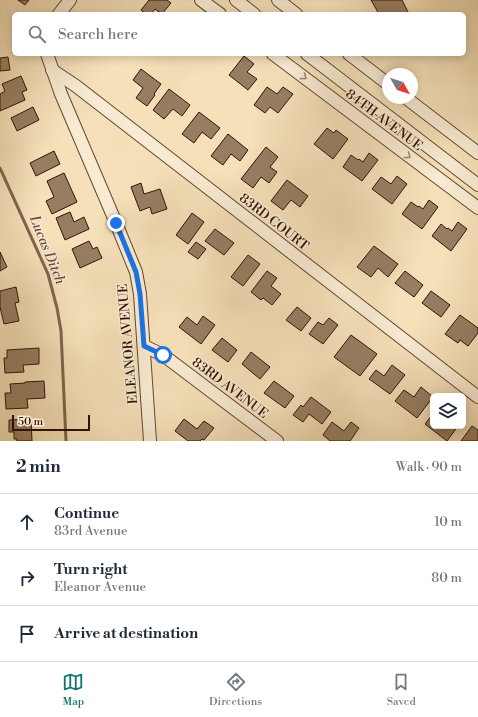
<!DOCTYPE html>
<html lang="en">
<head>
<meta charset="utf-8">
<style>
  body { margin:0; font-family:"Libre Bodoni",serif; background:#f6f6f7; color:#1f2937 }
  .controls { position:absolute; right:12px; bottom:12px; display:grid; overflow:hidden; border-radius:6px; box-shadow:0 2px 10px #0003 }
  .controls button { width:36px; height:36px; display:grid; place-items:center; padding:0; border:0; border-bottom:1px solid #e0e1e3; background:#fff; color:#1f2937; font:20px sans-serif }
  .compass { position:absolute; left:382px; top:68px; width:36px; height:36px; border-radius:50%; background:#fff; box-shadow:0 2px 10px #0003; rotate:129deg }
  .scale { position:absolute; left:12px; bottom:10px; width:78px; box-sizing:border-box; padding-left:4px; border:2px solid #321306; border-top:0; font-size:11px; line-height:14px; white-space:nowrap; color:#321306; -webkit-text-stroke:3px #f8ebd2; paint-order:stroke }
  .stop { position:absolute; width:12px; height:12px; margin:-9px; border:3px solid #1a73e8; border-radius:50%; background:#fff }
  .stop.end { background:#1a73e8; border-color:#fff; box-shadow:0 1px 4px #0008 }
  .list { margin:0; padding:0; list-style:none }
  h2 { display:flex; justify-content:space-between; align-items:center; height:52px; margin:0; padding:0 16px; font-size:17px }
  h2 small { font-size:13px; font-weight:400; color:#747a83 }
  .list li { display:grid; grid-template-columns:26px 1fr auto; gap:12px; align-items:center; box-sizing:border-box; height:56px; padding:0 16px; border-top:1px solid #e0e1e3 }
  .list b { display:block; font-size:15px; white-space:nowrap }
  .list p { margin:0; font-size:13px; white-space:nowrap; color:#747a83 }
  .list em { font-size:13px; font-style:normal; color:#747a83 }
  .icon { flex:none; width:22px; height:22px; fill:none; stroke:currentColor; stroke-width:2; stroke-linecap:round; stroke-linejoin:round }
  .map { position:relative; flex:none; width:478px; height:441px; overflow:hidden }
  .search { position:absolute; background:#fff; box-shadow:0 2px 10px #0003; left:12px; right:12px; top:12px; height:44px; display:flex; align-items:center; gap:10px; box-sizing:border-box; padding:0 14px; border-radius:6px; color:#747a83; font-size:15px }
  .sheet { height:220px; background:#fff }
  nav { display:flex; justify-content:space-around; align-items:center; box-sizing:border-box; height:56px; border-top:1px solid #e0e1e3; background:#fff; font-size:11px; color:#747a83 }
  nav a { display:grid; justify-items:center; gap:2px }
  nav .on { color:#0f766e }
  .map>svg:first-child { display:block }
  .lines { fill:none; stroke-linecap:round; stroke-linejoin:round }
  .stream { stroke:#7f644d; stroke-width:3 }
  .building { fill:#977e63; stroke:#321306 }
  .street-casing { stroke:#634633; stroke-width:14 }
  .street { stroke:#f8ebd2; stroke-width:12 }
  .oneway { stroke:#9f8a76 }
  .route { stroke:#1a73e8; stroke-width:5 }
  .labels { text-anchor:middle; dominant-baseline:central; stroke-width:3; stroke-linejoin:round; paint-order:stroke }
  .street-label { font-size:13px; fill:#321306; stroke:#f8ebd2 }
  .water-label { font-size:14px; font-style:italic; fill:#664935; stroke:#f8ebd2 }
</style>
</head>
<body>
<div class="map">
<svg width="478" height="441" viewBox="0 0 478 441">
  <rect width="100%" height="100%" fill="#f5e0b9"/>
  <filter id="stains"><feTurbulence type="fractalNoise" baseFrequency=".005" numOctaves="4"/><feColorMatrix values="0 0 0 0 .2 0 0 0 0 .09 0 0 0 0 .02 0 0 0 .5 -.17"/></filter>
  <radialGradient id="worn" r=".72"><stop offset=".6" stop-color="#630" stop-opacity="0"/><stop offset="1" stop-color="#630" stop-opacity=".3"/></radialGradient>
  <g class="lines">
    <!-- stream -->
    <polyline class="stream" points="0,168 48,274 57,308 61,331 66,441"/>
  </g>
  <!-- building -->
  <g class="building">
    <polygon points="18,0 29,0 25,5"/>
    <polygon points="149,0 167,0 171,3 162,14 155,9 151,14 146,14 141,10"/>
    <polygon points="371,0 402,0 409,14 379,14"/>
    <polygon points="244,56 254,64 247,72 257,79 248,90 229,75"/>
    <polygon points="8,57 10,70 0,71 0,58"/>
    <polygon points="141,69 161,84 154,94 155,95 147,106 136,98 143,88 133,80"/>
    <polygon points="21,76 27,90 22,92 25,100 0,111 0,94 5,91 2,84"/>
    <polygon points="267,87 277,94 283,87 293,94 278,113 270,107 265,113 254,105"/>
    <polygon points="169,89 190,105 182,116 173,109 164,119 153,110"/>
    <polygon points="33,107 39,120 17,131 11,118"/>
    <polygon points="199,112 220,128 211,139 202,132 194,143 182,134"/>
    <polygon points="327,128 334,133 336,130 348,139 333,159 314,144"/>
    <polygon points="228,134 248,150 240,161 231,154 223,165 211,156"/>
    <polygon points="266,147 278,157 270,167 277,172 269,183 261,177 253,188 241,179"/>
    <polygon points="54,151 60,164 36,176 30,163"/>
    <polygon points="369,153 378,160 362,181 343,167 351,155 358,160 359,159 363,162"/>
    <polygon points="64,173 77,202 52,214 46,201 54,197 47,181"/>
    <polygon points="397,176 407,184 392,204 372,189 381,177 391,184"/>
    <polygon points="287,180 308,196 300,207 291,200 283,210 271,201"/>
    <polygon points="141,183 144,194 160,189 167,209 152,214 150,207 140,211 131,187"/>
    <polygon points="429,200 438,207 422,229 402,214 411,202 418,207 419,206 423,209"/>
    <polygon points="70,212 74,222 84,217 89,229 65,240 56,218"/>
    <polygon points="192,213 204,222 188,244 176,235"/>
    <polygon points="458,222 467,229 451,251 432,236 441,224 447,229 448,228 452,231"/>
    <polygon points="215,229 234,243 224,255 205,241"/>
    <polygon points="89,241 93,249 97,247 102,258 80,268 72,249"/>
    <polygon points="196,242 206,249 198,259 188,252"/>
    <polygon points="374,246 398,264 388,277 378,268 371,277 357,267"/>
    <polygon points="0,252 7,267 0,271"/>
    <polygon points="248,255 260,264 243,286 231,277"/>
    <polygon points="267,271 277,278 271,286 281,294 272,305 263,298 261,300 251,292"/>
    <polygon points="405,271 423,285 414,297 395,283"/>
    <polygon points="16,287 19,302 15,303 19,321 4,324 0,307 0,291"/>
    <polygon points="431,291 450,305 441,317 422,303"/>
    <polygon points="297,307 311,318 301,331 286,320"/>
    <polygon points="460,315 478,328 478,333 468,346 460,340 458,343 445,334"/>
    <polygon points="203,316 215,325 201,344 179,327 187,317 197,325"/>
    <polygon points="329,318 338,325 323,344 309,334 318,322 323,325"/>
    <polygon points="351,335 377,354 360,376 334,357"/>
    <polygon points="222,338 237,350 228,362 212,350"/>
    <polygon points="39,348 39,364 23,365 24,372 5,373 4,358 7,358 7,350"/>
    <polygon points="251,352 270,367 260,379 242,364"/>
    <polygon points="392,365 405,375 390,394 369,379 376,370 384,376"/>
    <polygon points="44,381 45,398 27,399 28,408 6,409 5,393 11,393 10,384 25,383 25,382"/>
    <polygon points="274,381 294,396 285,408 264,393"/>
    <polygon points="421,387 433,397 417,418 395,401 404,390 414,397"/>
    <polygon points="311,397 331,412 322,424 309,414 303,422 293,415 301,405 303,407"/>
    <polygon points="433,414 433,426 458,426 447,441 425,424"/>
    <polygon points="31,419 32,441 17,441 17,439 14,439 14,432 9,432 9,420"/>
    <polygon points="184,419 197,429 204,421 214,428 204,440 202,439 200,441 188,441 175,431"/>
    <polygon points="332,422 344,431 351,422 359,428 350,441 330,441 323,435"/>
    <polygon points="472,426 478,430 478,441 461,441"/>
  </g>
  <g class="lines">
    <!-- street casing -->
    <g class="street-casing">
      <g id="street">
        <polyline points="201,0 220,14"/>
        <polyline points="236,0 254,14"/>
        <polyline points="278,0 296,14"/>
        <polyline points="59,14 70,0"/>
        <polyline points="47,54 61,94 116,223 136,272 140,294 150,441"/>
        <polyline points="273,54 478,208"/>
        <polyline points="307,54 478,185"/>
        <polyline points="349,54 388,84"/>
        <polyline points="52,70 76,86 478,397"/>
        <polyline points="406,98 478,153"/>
        <polyline points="144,346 163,355 277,441"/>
      </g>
    </g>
    <!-- street -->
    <use href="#street" class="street"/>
  </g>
  <!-- one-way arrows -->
  <defs><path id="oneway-chevron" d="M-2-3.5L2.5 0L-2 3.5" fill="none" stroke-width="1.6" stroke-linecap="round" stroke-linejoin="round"/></defs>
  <g class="oneway">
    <use href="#oneway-chevron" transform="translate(304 77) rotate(37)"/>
    <use href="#oneway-chevron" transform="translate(408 156) rotate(37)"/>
  </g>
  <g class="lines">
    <!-- route -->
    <polyline class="route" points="116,223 136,272 140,294 144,346 163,355"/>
  </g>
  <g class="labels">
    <!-- street labels -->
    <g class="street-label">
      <text transform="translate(384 120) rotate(37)">84TH AVENUE</text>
      <text transform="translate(274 222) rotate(38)">83RD COURT</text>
      <text transform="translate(128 344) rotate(-95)">ELEANOR AVENUE</text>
      <text transform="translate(230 388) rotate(37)">83RD AVENUE</text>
    </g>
    <!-- water labels -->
    <g class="water-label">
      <text transform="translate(47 250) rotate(68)">Lucas Ditch</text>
    </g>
  </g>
  <rect width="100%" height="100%" filter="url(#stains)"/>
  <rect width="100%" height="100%" fill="url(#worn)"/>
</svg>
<div class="controls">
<button><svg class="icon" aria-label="layers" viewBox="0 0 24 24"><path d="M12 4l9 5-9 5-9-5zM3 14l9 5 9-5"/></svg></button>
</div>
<svg class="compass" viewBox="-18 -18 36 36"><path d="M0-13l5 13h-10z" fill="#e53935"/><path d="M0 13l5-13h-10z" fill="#747a83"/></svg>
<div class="scale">50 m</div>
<div class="stop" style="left:163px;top:355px"></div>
<div class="stop end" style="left:116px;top:223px"></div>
<div class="search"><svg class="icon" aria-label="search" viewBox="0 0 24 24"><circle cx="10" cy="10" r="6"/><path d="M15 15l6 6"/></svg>Search here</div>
</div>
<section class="sheet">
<h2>2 min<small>Walk · 90 m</small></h2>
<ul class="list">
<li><svg class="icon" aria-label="ahead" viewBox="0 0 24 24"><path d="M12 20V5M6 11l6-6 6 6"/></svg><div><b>Continue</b><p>83rd Avenue</p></div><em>10 m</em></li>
<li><svg class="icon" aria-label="right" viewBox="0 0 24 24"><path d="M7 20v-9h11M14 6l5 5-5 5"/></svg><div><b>Turn right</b><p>Eleanor Avenue</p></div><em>80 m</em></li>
<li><svg class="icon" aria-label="arrive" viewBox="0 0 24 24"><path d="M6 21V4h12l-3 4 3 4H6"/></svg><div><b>Arrive at destination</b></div></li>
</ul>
</section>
<nav>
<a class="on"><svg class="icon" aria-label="map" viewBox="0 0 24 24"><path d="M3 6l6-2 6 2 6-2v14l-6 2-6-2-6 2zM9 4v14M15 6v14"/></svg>Map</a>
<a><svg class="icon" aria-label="directions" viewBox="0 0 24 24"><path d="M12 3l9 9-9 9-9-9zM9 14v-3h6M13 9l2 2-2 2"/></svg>Directions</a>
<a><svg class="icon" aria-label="saved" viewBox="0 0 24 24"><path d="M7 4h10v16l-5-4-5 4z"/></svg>Saved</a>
</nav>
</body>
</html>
